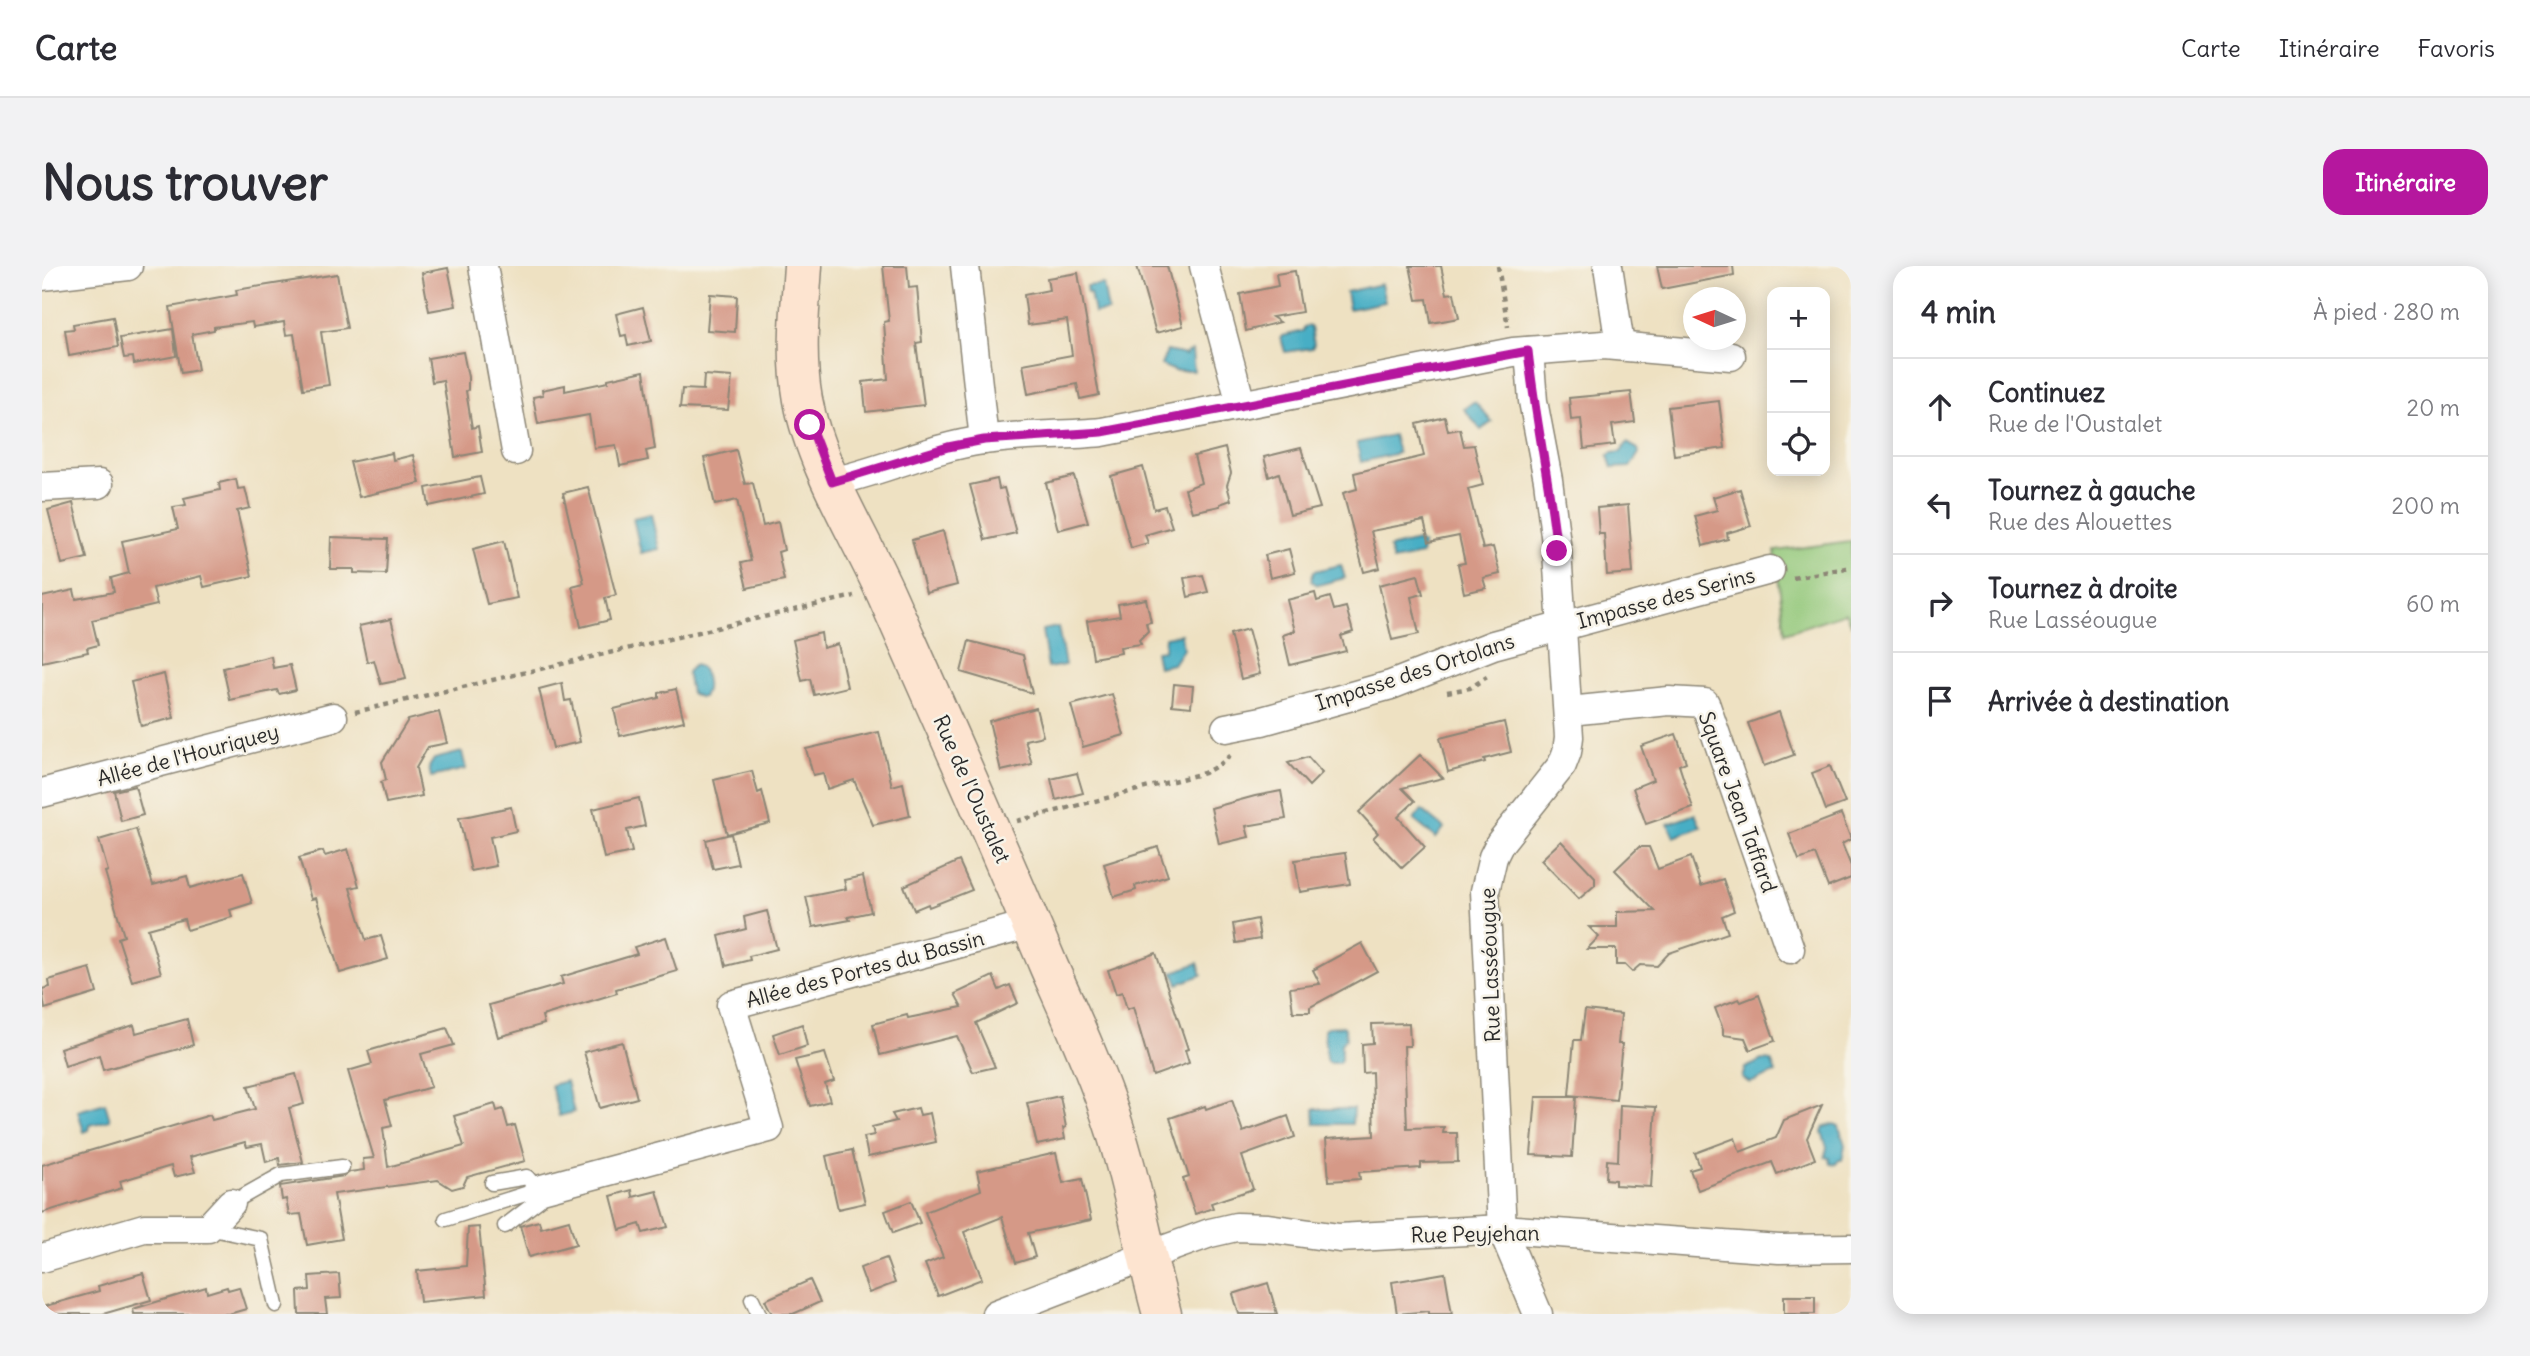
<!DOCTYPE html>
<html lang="fr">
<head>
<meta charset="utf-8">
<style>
  body { margin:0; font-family:Delius,sans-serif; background:#f2f2f3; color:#2b2b33 }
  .controls { position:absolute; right:21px; top:21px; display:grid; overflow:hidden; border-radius:14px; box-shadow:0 4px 18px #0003 }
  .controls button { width:63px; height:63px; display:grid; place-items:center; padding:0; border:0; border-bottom:2px solid #e1e1e2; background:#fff; color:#2b2b33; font:35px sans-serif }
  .compass { position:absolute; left:1641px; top:21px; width:63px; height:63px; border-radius:50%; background:#fff; box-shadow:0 4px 18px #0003; rotate:274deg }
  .stop { position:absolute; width:21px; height:21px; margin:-16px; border:5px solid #b5179e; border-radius:50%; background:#fff }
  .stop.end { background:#b5179e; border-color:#fff; box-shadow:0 2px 7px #0008 }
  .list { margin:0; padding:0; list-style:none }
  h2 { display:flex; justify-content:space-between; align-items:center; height:91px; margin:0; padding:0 28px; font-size:30px }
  h2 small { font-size:23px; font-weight:400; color:#7c7c81 }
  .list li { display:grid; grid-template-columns:46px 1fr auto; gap:21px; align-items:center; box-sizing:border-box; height:98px; padding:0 28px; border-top:2px solid #e1e1e2 }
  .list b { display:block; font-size:26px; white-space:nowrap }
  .list p { margin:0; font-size:23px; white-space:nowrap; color:#7c7c81 }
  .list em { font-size:23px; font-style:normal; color:#7c7c81 }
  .icon { flex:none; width:38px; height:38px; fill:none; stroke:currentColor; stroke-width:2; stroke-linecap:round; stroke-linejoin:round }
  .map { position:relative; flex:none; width:1809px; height:1048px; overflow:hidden; border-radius:21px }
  header { display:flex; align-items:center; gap:42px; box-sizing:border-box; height:98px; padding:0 35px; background:#fff; border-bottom:2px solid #e1e1e2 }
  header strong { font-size:33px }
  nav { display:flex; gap:38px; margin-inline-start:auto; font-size:24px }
  .intro { display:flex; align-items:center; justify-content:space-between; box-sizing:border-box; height:168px; padding:0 42px }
  h1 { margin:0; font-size:49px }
  .button { padding:18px 32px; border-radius:21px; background:#b5179e; color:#fff; font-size:24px; font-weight:700 }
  main { display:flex; gap:42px; padding:0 42px }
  aside { flex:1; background:#fff; border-radius:21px; box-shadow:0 4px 18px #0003 }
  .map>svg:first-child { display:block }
  .green { fill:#92c779; stroke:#5e7952; stroke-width:2 }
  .water { fill:#46aec5; stroke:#386c78; stroke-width:2 }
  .building { fill:#d59987 }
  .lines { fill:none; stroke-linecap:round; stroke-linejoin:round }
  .lane-casing { stroke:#8c8676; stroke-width:17 }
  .street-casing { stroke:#8c8676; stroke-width:31 }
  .secondary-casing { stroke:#8c8676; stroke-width:41 }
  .path { stroke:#8c8676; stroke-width:4.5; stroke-dasharray:5 5; stroke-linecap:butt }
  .lane { stroke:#fff; stroke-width:14 }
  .street { stroke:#fff; stroke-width:28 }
  .secondary { stroke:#fde4d0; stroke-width:38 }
  .route { stroke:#b5179e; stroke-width:9 }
  .labels { text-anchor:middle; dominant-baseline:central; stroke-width:5; stroke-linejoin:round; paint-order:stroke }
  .street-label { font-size:21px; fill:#2b2b2b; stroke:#f7f3e8 }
</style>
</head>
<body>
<header>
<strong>Carte</strong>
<nav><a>Carte</a><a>Itinéraire</a><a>Favoris</a></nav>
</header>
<div class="intro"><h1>Nous trouver</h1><a class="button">Itinéraire</a></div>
<main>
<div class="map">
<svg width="1809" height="1048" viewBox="0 0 1809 1048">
  <rect width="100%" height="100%" fill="#f7f3e8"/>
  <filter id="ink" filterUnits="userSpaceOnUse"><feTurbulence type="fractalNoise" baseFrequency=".0143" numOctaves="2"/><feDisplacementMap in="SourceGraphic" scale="14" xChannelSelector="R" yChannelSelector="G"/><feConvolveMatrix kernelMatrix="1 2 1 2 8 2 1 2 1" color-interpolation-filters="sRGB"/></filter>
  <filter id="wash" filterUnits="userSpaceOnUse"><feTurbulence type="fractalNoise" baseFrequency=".00686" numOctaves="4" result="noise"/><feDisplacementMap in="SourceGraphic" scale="28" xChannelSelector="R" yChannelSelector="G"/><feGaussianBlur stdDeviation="1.57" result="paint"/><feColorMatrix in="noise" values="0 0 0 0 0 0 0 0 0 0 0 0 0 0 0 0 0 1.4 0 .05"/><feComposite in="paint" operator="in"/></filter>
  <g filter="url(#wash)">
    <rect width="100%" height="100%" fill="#eee1c2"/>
    <!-- green -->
    <polygon class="green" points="1809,275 1809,359 1803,347 1743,367 1733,285"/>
    <!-- water -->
    <g class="water">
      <polygon points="1061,18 1066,45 1052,47 1048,27 1045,27 1044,20"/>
      <polygon points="1339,18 1343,36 1307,43 1304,26"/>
      <polygon points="1267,60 1269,62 1272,78 1270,82 1243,86 1239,72 1241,70 1261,65 1262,61"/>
      <polygon points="1125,85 1144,89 1145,86 1150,85 1152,105 1133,105 1119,99"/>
      <polygon points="1431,136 1434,137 1450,156 1439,164 1422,143"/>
      <polygon points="1351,169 1356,187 1319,196 1315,177"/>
      <polygon points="1585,177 1596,183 1597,187 1588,201 1570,202 1566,190 1569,187 1579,186"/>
      <polygon points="609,248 617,283 599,287 591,252"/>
      <polygon points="1375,275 1381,279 1379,289 1351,295 1347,282"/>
      <polygon points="1299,299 1303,312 1276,319 1269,315 1272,305"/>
      <polygon points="1016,361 1023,399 1006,402 1000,364"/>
      <polygon points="1139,368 1141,383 1131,398 1116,401 1113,385 1122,384 1123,371"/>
      <path d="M652,399L658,401C664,408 667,423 661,431H657L649,427L645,406Z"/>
      <polygon points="420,486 424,503 389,511 387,501 392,493"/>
      <polygon points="1380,544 1402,562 1394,572 1372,554"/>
      <polygon points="1653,548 1659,561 1632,571 1626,558"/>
      <polygon points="1156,697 1160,709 1136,718 1131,706"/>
      <polygon points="1301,760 1303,762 1304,772 1299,778 1299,794 1297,797 1286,797 1284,794 1282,763 1285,761"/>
      <polygon points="1721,794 1729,795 1734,807 1708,817 1700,812 1703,802"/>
      <polygon points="524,815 532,846 517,850 509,819"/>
      <polygon points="63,837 68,854 48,859 47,864 42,866 36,845"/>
      <polygon points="1272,843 1311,843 1310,858 1273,858"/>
      <polygon points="1792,858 1797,860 1803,879 1800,894 1797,894 1794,898 1788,897 1787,892 1783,891 1785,881 1780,866 1782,861"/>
    </g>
    <g id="blocks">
      <!-- building -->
      <g class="building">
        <polygon points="841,0 865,0 867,22 875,21 880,76 874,77 882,139 824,146 821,116 846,113 842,56 847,55"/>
        <polygon points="1095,0 1125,0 1141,60 1114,67"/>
        <polygon points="1368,0 1399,0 1405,28 1412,27 1417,52 1389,57 1385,33 1375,34"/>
        <polygon points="1615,0 1691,0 1692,9 1620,23"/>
        <polygon points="406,2 414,40 387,45 380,7"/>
        <polygon points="1253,5 1260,46 1230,51 1238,56 1204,65 1198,28 1236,20 1234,8"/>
        <polygon points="1036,7 1057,129 1038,133 1035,118 986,128 981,98 1030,89 1025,54 986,59 982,29 1007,24 1005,12"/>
        <polygon points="295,8 305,62 279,66 287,119 261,123 252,68 244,69 242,56 211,61 210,56 172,61 172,64 150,68 156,104 139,107 128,41 195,29 194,24"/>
        <polygon points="668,28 695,30 693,66 665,64"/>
        <polygon points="601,41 609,75 586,80 584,69 579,70 574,48"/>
        <polygon points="71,51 76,81 27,90 23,64 32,63 31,58"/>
        <polygon points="131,63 134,90 92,98 91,91 82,92 78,72"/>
        <polygon points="421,86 426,111 426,124 424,125 430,162 436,160 440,186 413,191 401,114 390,116 386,92"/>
        <polygon points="602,105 613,183 604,185 606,194 578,200 574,179 552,182 547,149 496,158 491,131 501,129 500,124 523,119 523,125 566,116 566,113"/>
        <polygon points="662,109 690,111 686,144 638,142 640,123 661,124"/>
        <polygon points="1589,126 1593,156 1570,159 1573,179 1542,183 1539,153 1529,154 1527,132"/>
        <polygon points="1677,135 1683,182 1632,189 1626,141"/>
        <polygon points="1403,151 1406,165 1418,163 1422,180 1432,179 1441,219 1426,223 1441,283 1451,281 1458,308 1441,312 1444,322 1422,327 1416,298 1423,297 1417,270 1387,276 1382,255 1329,265 1338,302 1322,306 1301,227 1315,223 1312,207 1382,190 1375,158"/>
        <polygon points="1183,182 1189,207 1185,219 1189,234 1178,238 1178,240 1150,246 1143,223 1159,217 1152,190"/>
        <polygon points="1259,182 1278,242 1248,249 1237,207 1227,211 1222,191"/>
        <polygon points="694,184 703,218 711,217 721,260 736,256 742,284 736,286 742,314 705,322 699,297 709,295 695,234 673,239 662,192"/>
        <polygon points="350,187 351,194 371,189 378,217 317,231 308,196"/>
        <polygon points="1101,201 1112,243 1123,240 1130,261 1103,269 1106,277 1089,282 1069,210"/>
        <polygon points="1032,210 1046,256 1016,264 1004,217"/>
        <polygon points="438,211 442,228 387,240 384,222"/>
        <polygon points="194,213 196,223 203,222 208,242 195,245 210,310 162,321 159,310 111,322 115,339 50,354 56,379 45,382 46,386 0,396 0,331 32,324 34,333 72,326 69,312 87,307 80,275 136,263 131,241 144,239 142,232 178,224 177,217"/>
        <polygon points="955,213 957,223 962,222 974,267 943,274 928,219"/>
        <polygon points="546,221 574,329 563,332 568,354 539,361 530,320 542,317 521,227"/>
        <polygon points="1698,223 1709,260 1685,267 1686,273 1661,280 1653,250 1675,244 1671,231"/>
        <polygon points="31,237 45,292 20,298 6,244"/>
        <polygon points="1586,239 1591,307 1565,309 1562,268 1557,268 1555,242"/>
        <polygon points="901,265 915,319 884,327 870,274"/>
        <polygon points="289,271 346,273 344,308 312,307 312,303 288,303"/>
        <polygon points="462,275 475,332 445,338 431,283"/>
        <polygon points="1247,283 1253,306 1228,312 1223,289"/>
        <polygon points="1161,309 1166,326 1146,331 1142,312"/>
        <polygon points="1376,309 1381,328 1369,331 1377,368 1350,374 1337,319"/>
        <polygon points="1273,327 1275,335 1288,331 1292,344 1304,341 1311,366 1299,370 1304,385 1248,399 1241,369 1253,365 1245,334"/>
        <polygon points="1104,333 1109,356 1104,357 1106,365 1097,374 1099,378 1078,381 1079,387 1051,392 1045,355 1078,350 1076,338"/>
        <polygon points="349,353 364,413 339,418 332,394 325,396 317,360"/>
        <polygon points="1206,363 1218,408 1199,413 1188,368"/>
        <polygon points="779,367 781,382 796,378 805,421 772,429 768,413 760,415 751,374"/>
        <polygon points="927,375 981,389 990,427 919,406"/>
        <polygon points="229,390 231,402 248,399 254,424 237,428 235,424 188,434 181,402"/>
        <polygon points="122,408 132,452 99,460 89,416"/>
        <polygon points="520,417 523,435 529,434 538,476 511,482 497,423"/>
        <polygon points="1132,418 1151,420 1149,441 1130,439"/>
        <polygon points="634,423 642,455 578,470 572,443 617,432 617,427"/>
        <polygon points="1070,428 1082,469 1041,481 1029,439"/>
        <polygon points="994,442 1001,470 983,474 990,498 959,505 947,455"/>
        <polygon points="397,446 405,477 386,481 374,502 380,530 344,537 339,516 344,514 340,496 366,454"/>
        <polygon points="1737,446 1752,489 1722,500 1706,457"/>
        <polygon points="1462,456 1469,486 1442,493 1443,496 1406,506 1398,472"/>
        <polygon points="837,466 850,520 861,517 868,550 831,559 812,514 785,523 781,507 771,509 764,483"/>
        <polygon points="1634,468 1644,496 1637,499 1651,542 1604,558 1591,522 1611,514 1599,480"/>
        <polygon points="1378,489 1401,512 1360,522 1373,535 1356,551 1383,581 1360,602 1331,572 1336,567 1317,546"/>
        <polygon points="1266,491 1280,507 1267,520 1246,497"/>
        <polygon points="1788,500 1803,537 1784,544 1770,507"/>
        <polygon points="710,505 716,527 720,525 728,557 685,568 672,514"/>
        <polygon points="1035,507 1041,527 1014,534 1009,513"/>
        <polygon points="93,520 101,549 79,555 72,525"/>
        <polygon points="1239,525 1244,553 1204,560 1207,571 1177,578 1169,542 1213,530"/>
        <polygon points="597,532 603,560 585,564 590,586 562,592 551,543"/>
        <polygon points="469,541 474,565 448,571 454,600 429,605 417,552"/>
        <polygon points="1799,548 1809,573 1800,578 1809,600 1809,612 1786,621 1773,588 1757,594 1747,568"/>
        <polygon points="94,563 111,619 145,610 148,622 201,607 210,637 188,644 190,651 145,664 142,653 106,663 119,707 90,715 76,672 82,670 63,606 66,605 57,574"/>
        <polygon points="689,568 696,598 671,603 664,574"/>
        <polygon points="1519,575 1553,611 1553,619 1537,633 1499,594"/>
        <polygon points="1116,581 1126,610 1093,620 1094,624 1072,631 1062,598"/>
        <polygon points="1597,581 1607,581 1616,603 1649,591 1659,620 1681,613 1692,645 1680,650 1686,667 1627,687 1615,700 1598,699 1590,706 1583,699 1574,699 1574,683 1545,683 1557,671 1547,661 1575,661 1575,646 1613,645 1573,604"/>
        <polygon points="306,583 317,620 308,622 324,674 339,670 346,693 298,707 274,632 269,633 257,592 281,585 283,590"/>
        <polygon points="1303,587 1308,618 1258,626 1253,594"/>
        <polygon points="917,595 930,624 887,641 886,638 872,644 862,620"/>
        <polygon points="821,610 829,646 806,651 808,654 771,661 764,631 804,623 802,614"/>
        <polygon points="725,645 735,683 707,690 708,694 684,700 677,670 704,663 702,651"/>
        <polygon points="1215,653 1218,673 1194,677 1191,658"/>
        <polygon points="624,671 635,705 574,723 575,727 500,750 502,758 456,771 447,739 521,718 519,711 595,688 592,681"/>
        <polygon points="1320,677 1335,705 1268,741 1268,746 1251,746 1248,722 1278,718 1271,704"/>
        <polygon points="1114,687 1146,783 1143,784 1147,797 1111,810 1091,741 1085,743 1080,726 1074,728 1066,704"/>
        <polygon points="48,702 55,727 3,743 0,723 8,721 7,714"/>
        <polygon points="951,710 957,724 968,719 976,737 934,757 953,801 931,806 915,770 838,789 831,758 865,749 866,752 920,741 913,728"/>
        <polygon points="1717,729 1733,775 1708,784 1703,772 1681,769 1681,763 1673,742 1697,733 1699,736"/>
        <polygon points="1543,744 1579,748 1576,778 1580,778 1574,834 1527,829 1532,774 1539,774"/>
        <polygon points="145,753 151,779 61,804 57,789 23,800 18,782 92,759 94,767"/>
        <polygon points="1367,757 1368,780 1362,780 1365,862 1402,861 1401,867 1415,867 1416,896 1379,897 1379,902 1317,906 1318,913 1287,915 1284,873 1332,870 1330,806 1321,807 1320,778 1331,777 1330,758"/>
        <polygon points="760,758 765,780 738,789 731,768"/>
        <polygon points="405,762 412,779 379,788 389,821 343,834 350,860 341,862 346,901 422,880 412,850 453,838 455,845 461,843 466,861 473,859 483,895 425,911 421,920 410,923 396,914 292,928 300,973 265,979 259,948 247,949 244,933 240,934 238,920 302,910 308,906 322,904 321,893 332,892 306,805 330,798 326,785"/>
        <polygon points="580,776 595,832 558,842 542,786"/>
        <polygon points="783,787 792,815 783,818 788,835 768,840 753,794"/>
        <polygon points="254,808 262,838 247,842 261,896 238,899 237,892 224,896 220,878 205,881 203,876 148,891 153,906 132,911 129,900 78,915 80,922 0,947 0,899 168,849 170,854 213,843 206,820"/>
        <polygon points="1018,830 1024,861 1021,862 1023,873 995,879 985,837"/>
        <polygon points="1494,831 1534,831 1530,891 1489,889"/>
        <polygon points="1190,834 1201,866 1246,850 1253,871 1200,890 1211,923 1169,937 1171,942 1153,948 1141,913 1147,911 1128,852 1163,840 1164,843"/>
        <polygon points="1578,839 1614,841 1609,921 1573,919 1573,914 1564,913 1565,894 1576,895"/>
        <polygon points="1780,839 1765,872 1773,893 1735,908 1730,896 1656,924 1648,904 1658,901 1653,887 1693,872 1698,886 1734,872 1742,854"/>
        <polygon points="876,842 878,849 888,847 894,876 826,891 822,871 832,869 830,861 854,855 850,848"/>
        <polygon points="810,884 823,937 796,943 784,890"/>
        <polygon points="1014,887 1021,917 1040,913 1049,954 986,967 993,991 974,997 960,951 922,966 940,1013 896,1030 883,998 901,991 883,946 939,924 935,905"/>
        <polygon points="590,924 591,931 615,925 626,961 601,967 598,958 578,964 569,930"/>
        <polygon points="869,935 878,957 851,967 843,945"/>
        <polygon points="527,954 534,978 487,991 478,960 497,955 499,962"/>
        <polygon points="437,961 444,1029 378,1036 375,1005 424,1000 426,962"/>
        <polygon points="844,992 853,1017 827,1027 818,1002"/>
        <polygon points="101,1007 109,1034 61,1048 0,1048 0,1041 57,1025 56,1020"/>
        <polygon points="1403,1007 1410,1048 1387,1048 1387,1045 1355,1048 1350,1016"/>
        <polygon points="297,1008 299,1032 283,1033 285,1048 257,1048 256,1025 268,1024 267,1010"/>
        <polygon points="768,1014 778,1036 751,1048 730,1048 723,1034"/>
        <polygon points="1226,1017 1235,1048 1197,1048 1191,1028"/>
        <polygon points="164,1021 165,1027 185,1021 186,1024 197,1021 204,1043 187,1048 92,1048 91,1043"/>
        <rect x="1742" y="1030" width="31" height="18"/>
      </g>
    </g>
  </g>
  <g filter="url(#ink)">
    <use href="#blocks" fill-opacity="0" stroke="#8c8676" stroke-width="2"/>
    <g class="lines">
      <!-- lane casing -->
      <g class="lane-casing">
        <g id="lane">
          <polyline points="450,917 485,911 496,924 497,934 463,960"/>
          <polyline points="189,937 239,909 300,901"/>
          <polyline points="404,953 496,924"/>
          <polyline points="166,962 219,973 234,1039"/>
          <polyline points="710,1033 717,1048"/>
        </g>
      </g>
      <!-- street casing -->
      <g class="street-casing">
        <g id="street">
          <polyline points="441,0 474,185"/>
          <polyline points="923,0 942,174"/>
          <polyline points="1162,0 1199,138"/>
          <polyline points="1566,0 1578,79"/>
          <polyline points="0,10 86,0"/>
          <polyline points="1487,85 1491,135 1506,214 1515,285 1527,471 1525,486 1520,499 1458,577 1451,591 1443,625 1460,963 1496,1048"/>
          <path d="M790,216C841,205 890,181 942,174C981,168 1021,170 1060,166L1471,86L1562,79L1689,90"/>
          <polyline points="0,221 57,218"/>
          <polyline points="1527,445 1627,435 1663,437 1748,683"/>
          <polyline points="1184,462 1220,455 1349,419 1451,379 1728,304"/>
          <polyline points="0,527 291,451"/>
          <polyline points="496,924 727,862 689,739 989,658"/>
          <polyline points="0,992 102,962 166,962 189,937"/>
          <polyline points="954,1048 1094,994 1168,967 1194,961 1226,962 1297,972 1460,963 1737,983 1809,982"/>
        </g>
      </g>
      <!-- secondary casing -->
      <g class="secondary-casing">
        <path id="secondary" d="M761,0C758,45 753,90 761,134C773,200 818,269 845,330C900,454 955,577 1007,701C1026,744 1046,787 1062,831C1088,901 1100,976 1120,1048"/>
      </g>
      <!-- path -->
      <g class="path">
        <polyline points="1456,0 1466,61"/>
        <polyline points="1751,312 1809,301"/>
        <polyline points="1405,426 1428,422 1445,411"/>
        <polyline points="313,446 812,330"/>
        <polyline points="975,555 1162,507 1177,499 1192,487"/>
      </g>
      <!-- lane -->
      <use href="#lane" class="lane"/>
      <!-- street -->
      <use href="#street" class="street"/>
      <!-- secondary -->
      <use href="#secondary" class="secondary"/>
    </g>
  </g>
  <g class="lines" filter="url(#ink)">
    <!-- route -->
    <path class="route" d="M768,159L790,216L906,181L942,174L1060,166L1486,85C1493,152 1508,218 1515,285"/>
  </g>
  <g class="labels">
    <!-- street labels -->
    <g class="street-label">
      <text transform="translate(1624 332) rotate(-15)">Impasse des Serins</text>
      <text transform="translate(1373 406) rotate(-18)">Impasse des Ortolans</text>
      <text transform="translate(146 489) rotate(-15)">Allée de l'Houriquey</text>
      <text transform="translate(930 523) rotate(66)">Rue de l'Oustalet</text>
      <text transform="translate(1696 536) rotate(70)">Square Jean Taffard</text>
      <text transform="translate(1448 699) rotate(-92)">Rue Lasséougue</text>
      <text transform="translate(823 703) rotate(-15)">Allée des Portes du Bassin</text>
      <text transform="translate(1433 968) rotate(-1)">Rue Peyjehan</text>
    </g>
  </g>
</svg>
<div class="controls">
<button>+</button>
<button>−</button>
<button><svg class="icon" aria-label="locate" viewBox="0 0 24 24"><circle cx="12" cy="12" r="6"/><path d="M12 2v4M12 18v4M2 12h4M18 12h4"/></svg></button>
</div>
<svg class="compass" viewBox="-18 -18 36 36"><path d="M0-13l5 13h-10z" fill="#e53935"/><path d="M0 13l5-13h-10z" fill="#7c7c81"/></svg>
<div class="stop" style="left:768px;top:159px"></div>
<div class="stop end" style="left:1515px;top:285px"></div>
</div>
<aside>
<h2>4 min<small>À pied · 280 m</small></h2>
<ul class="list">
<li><svg class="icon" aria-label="ahead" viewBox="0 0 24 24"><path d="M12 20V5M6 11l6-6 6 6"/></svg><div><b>Continuez</b><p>Rue de l'Oustalet</p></div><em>20 m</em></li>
<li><svg class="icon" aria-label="left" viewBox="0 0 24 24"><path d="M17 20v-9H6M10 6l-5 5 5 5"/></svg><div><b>Tournez à gauche</b><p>Rue des Alouettes</p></div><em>200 m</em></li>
<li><svg class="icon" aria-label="right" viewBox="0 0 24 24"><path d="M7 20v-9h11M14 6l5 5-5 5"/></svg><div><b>Tournez à droite</b><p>Rue Lasséougue</p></div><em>60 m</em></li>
<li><svg class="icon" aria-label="arrive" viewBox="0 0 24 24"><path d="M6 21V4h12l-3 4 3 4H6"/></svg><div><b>Arrivée à destination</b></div></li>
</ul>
</aside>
</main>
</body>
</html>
